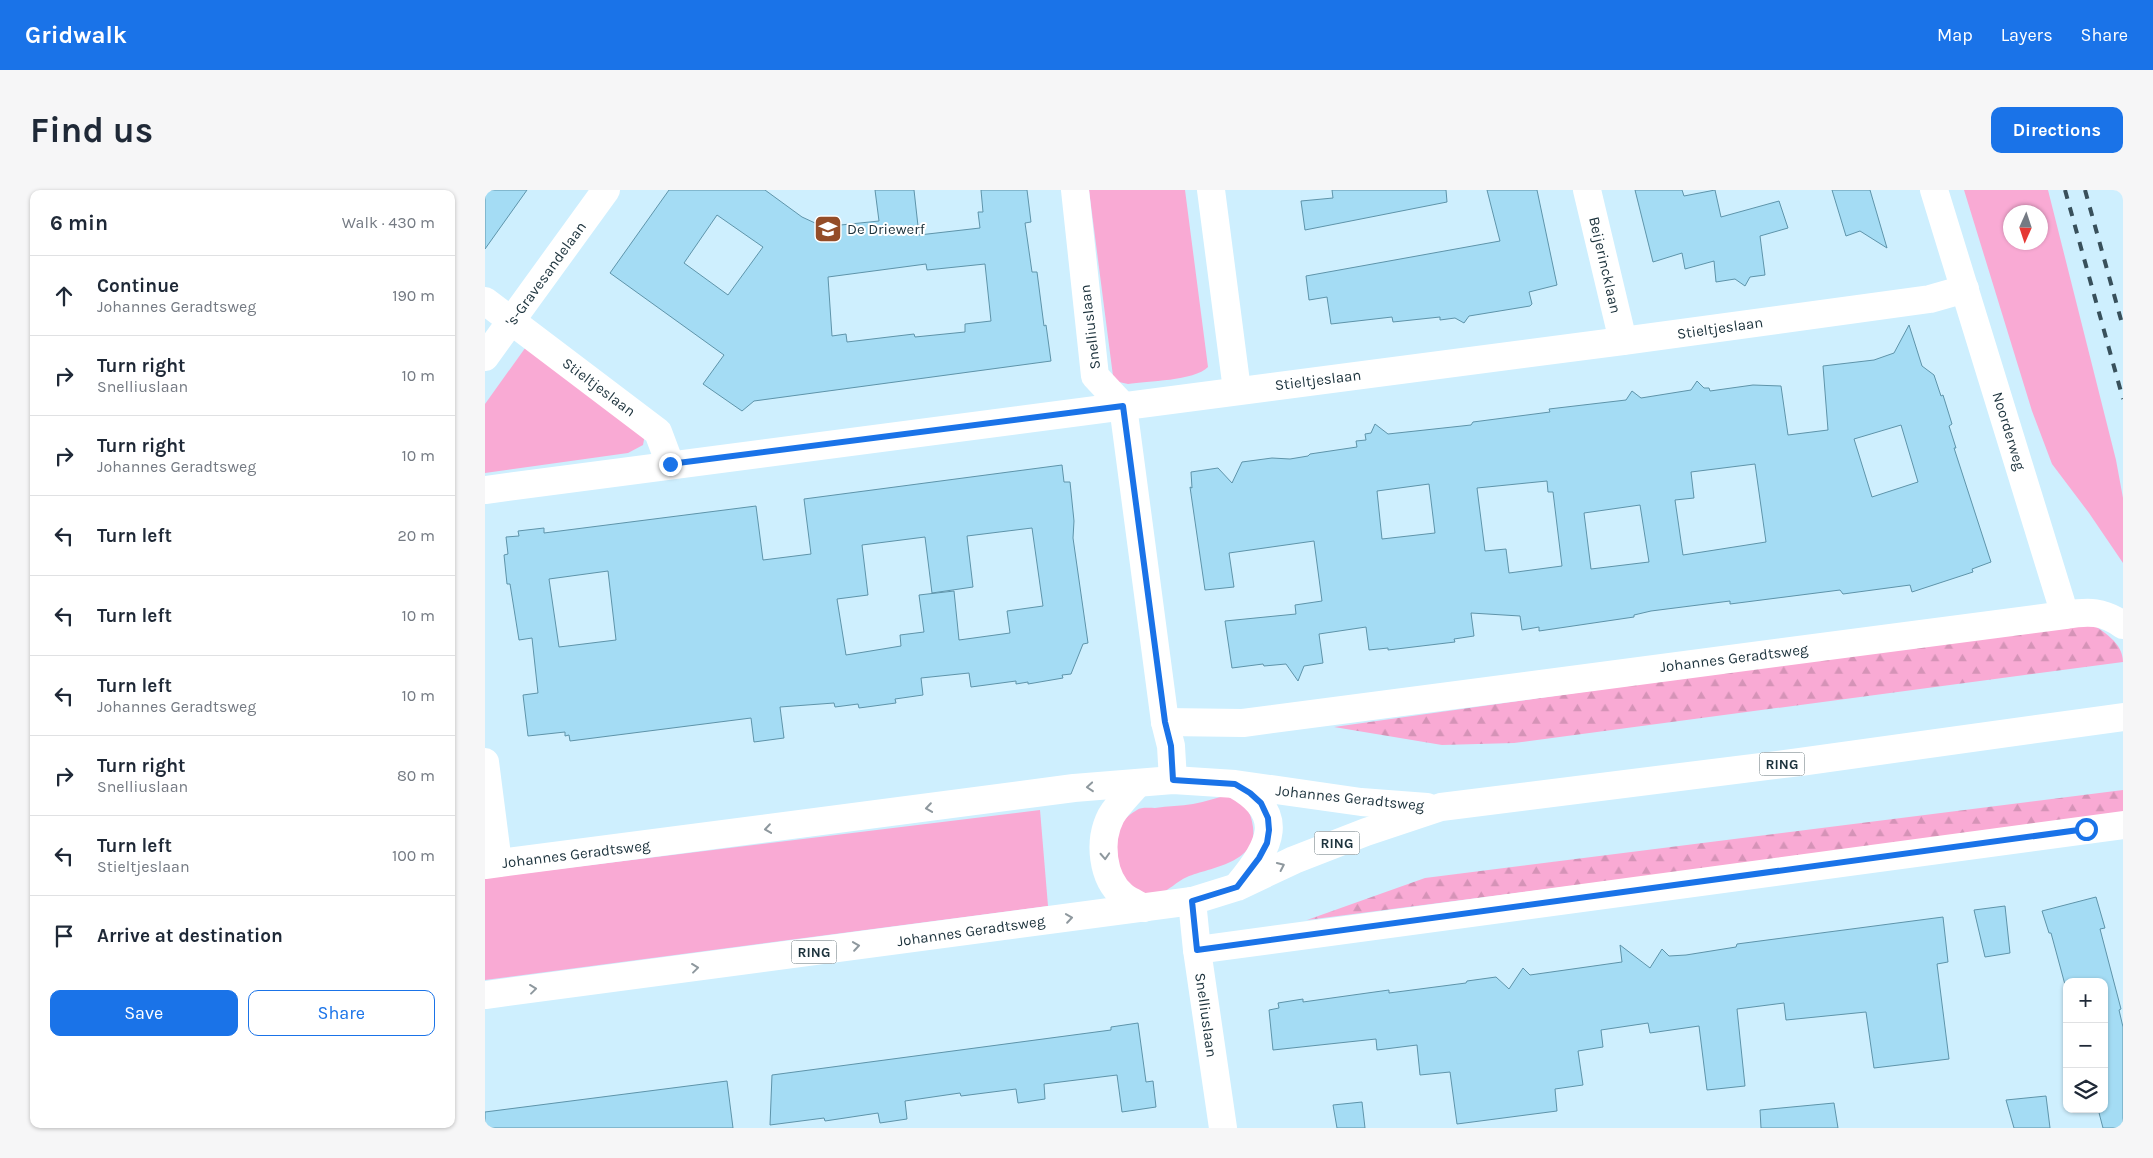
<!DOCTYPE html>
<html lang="en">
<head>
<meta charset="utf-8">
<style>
  body { margin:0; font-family:Karla,sans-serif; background:#f6f6f7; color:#1f2937 }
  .controls { position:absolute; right:15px; bottom:15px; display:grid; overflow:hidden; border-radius:10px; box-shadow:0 1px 4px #0004 }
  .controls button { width:45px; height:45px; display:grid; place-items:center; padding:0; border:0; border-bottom:1px solid #e0e1e3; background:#fff; color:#1f2937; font:25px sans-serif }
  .compass { position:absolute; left:1518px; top:15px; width:45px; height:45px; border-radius:50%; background:#fff; box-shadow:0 1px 4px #0004; rotate:183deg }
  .stop { position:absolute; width:15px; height:15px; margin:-11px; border:4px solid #1a73e8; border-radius:50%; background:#fff }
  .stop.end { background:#1a73e8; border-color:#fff; box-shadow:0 1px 5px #0008 }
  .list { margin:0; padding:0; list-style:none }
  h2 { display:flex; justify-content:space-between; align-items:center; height:65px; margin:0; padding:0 20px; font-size:21px }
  h2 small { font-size:16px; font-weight:400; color:#747a83 }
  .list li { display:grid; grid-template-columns:32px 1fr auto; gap:15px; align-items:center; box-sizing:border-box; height:80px; padding:0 20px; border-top:1px solid #e0e1e3 }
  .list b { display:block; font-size:19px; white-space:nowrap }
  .list p { margin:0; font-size:16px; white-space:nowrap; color:#747a83 }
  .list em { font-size:16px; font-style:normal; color:#747a83 }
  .actions { display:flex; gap:10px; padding:15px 20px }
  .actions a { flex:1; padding:11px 0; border:1px solid #1a73e8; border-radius:10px; text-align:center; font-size:18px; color:#1a73e8 }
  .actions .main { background:#1a73e8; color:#fff }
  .icon { flex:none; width:28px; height:28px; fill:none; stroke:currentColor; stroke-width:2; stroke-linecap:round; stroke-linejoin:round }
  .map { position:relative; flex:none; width:1638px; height:938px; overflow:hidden; border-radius:10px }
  header { display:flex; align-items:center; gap:30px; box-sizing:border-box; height:70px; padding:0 25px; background:#1a73e8; color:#fff }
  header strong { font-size:24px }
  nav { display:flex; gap:28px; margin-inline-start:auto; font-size:18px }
  .intro { display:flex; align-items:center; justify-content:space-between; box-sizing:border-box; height:120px; padding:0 30px }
  h1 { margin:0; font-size:35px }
  .button { padding:12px 22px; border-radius:10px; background:#1a73e8; color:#fff; font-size:18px; font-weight:700 }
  main { display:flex; gap:30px; padding:0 30px }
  aside { flex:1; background:#fff; border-radius:10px; box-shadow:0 1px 4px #0004 }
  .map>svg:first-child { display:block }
  .green { fill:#f9aad4; fill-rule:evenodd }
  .forest { fill:url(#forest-firs) }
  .building { fill:#a4dcf4; stroke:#5e94aa; fill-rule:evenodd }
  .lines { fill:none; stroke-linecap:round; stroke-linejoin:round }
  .street { stroke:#fff; stroke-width:28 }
  .secondary { stroke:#fff; stroke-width:28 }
  .primary { stroke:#fff; stroke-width:28 }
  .rail { stroke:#38505b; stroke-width:4; stroke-dasharray:9 9; stroke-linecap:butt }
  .oneway { stroke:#8e989e }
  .route { stroke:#1a73e8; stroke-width:6 }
  .labels { text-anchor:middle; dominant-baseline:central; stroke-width:4; stroke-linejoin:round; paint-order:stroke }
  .shield { fill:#fff; stroke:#607076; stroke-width:1 }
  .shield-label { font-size:14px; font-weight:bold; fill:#1c323c }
  .poi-label { font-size:15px; fill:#1c323c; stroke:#fff; text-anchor:start }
  .street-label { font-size:15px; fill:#1c323c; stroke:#fff }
</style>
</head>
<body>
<header>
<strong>Gridwalk</strong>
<nav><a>Map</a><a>Layers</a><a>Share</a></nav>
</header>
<div class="intro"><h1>Find us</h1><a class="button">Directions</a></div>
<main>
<aside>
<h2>6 min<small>Walk · 430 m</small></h2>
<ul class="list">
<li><svg class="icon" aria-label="ahead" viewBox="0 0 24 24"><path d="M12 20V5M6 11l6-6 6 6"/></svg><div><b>Continue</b><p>Johannes Geradtsweg</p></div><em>190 m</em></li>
<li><svg class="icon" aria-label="right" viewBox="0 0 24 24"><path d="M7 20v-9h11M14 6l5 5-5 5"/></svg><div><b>Turn right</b><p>Snelliuslaan</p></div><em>10 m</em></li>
<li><svg class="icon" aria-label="right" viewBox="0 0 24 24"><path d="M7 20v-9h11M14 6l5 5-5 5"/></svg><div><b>Turn right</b><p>Johannes Geradtsweg</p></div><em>10 m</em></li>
<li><svg class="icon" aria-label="left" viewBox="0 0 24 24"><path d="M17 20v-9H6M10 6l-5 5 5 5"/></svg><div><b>Turn left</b></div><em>20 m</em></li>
<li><svg class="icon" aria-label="left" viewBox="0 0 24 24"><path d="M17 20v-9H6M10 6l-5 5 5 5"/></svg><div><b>Turn left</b></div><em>10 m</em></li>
<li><svg class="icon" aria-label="left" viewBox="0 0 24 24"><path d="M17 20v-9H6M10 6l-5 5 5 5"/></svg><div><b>Turn left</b><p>Johannes Geradtsweg</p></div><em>10 m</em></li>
<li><svg class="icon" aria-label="right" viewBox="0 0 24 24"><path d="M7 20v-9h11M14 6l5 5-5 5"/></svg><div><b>Turn right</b><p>Snelliuslaan</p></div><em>80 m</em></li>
<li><svg class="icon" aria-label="left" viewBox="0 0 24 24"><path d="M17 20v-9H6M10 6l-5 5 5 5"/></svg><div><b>Turn left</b><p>Stieltjeslaan</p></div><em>100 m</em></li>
<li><svg class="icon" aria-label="arrive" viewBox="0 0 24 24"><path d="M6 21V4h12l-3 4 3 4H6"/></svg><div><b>Arrive at destination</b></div></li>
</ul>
<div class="actions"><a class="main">Save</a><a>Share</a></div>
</aside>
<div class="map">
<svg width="1638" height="938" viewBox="0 0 1638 938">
  <defs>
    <pattern id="forest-firs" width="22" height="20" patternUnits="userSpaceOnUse" patternTransform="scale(1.25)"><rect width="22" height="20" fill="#f9aad4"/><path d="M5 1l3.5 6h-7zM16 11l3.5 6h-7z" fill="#d593b7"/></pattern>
  </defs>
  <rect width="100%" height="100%" fill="#ceeffe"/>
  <!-- green -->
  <g class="green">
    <path d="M604,0H700L723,177C709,191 662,191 643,194L634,192L628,186Z"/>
    <path d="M1479,0H1563L1631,270L1638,308V373L1604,323L1567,274L1547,221ZM1556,22V52H1526V22Z"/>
    <polygon points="43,154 160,244 158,255 143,263 0,283 0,214"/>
    <path d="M745,605C759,613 766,620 768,637C773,673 726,677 702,687C692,691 684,701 673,704C637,712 620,656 637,632C640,628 647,623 652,620C656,617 664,618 670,618C683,616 696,616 708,614C721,612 732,607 745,605Z"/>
    <polygon points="555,620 563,716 0,790 0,688"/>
  </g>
  <!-- forest -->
  <g class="forest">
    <path d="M1603,431C1618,442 1638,452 1638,472L1029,553L957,555L849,537Z"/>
    <polygon points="1638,600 1638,631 1343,663 822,730 940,688"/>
  </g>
  <!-- building -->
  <g class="building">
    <polygon points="0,0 42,0 0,59"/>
    <path d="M184,0H280L317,27L330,33L346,36L394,31L390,0H429L434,45L495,38L493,22H498L496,0H542L546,32L540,33L547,82H552L559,136L561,135L566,171L269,211L257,221L218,194L239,165L125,83ZM232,25L278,57L243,105L199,73ZM441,74L442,80L500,74L506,131L480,134V142L430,147L429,144L362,152L361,144L347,146L343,87Z"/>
    <polygon points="847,0 961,0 962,12 820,40 816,11 848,8"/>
    <polygon points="1002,0 1052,0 1072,95 1044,102 1047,114 1045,116 984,126 979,133 970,128 955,130 955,127 908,132 907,127 846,134 842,107 824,110 821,86 1015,51"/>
    <polygon points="1150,0 1197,0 1199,6 1230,0 1236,27 1294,11 1303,38 1275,46 1280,85 1265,87 1260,96 1250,89 1231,92 1229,71 1200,79 1197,63 1168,72"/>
    <polygon points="1347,0 1385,0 1402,58 1375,41 1361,46"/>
    <path d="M1424,135L1437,176L1449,185L1456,206L1458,205L1467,234L1464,236L1471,258H1469L1506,372L1487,379L1488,382L1427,402L1425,395L1358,404L1355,400L1245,414V411L1166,421L1149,425V427L1054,441V437L1037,440L1035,426L986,423L989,446L969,449L970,452L903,460V458L884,460L881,437L834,444L838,473L819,476L813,491L801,474L779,476L778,474L747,478L740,431L811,424L810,415L837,411L829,351L744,363L749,397L720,400L705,297L707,298L706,282L733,278L747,293L757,272L787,268L805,269L823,266L825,264L872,257L871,251L881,250L880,244L886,243L890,234L903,244L986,235L988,232L1065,222L1064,219L1141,210L1147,201L1156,208L1206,200L1212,191L1219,198H1224L1225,201L1268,195L1296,196L1303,245L1343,240L1338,176L1389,170L1409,163ZM1416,235L1433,292L1387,307L1369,249ZM1270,274L1281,352L1198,365L1190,310L1209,308L1206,282ZM1062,291L1063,302H1068L1077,376L1024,383L1021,359L1000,361L992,298ZM944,294L950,343L897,349L892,301ZM1155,315L1164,372L1106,379L1099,323Z"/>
    <path d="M577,275L579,292H585L589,331L588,348L603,453L598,454L586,484L577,485L578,488L543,494V492L531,494V491L486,497L484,483L436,488L438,505L410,509L411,513L374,518L373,514L350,517L349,513L295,517L299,548L269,552L266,528L85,551L84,545L80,546V542L43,546L38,505L53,503L47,448L34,450L25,394H22L19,365L23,364L21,347L34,346L33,341L59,338V343L271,316L278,370L326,364L319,309ZM547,338L558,416L522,421L525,443L474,450L469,401L434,405L439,442L415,445L416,456L361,465L352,409L383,405L377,355L440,347L447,403L488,397L482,346ZM123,381L131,450L74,457L64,389Z"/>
    <polygon points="1611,707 1620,738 1615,739 1636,819 1634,820 1638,837 1638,938 1618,938 1613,919 1619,919 1619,792 1582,792 1582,802 1566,743 1564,743 1557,721"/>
    <polygon points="1520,716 1525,763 1500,767 1489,720"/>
    <polygon points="1458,727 1463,772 1452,774 1464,869 1389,878 1381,822 1301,830 1299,813 1252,819 1260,896 1222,900 1214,836 1165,843 1163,833 1116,840 1118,857 1093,861 1098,895 1070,899 1072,921 972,934 965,882 935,885 932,855 892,860 891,849 788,860 784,820 794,818 793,813 818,809 818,812 904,800 904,803 981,793 982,791 1011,787 1024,799 1038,778 1045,785 1137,772 1135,755 1165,778 1177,759 1184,766 1201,765 1251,757 1252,754"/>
    <polygon points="653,833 661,892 668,891 671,917 637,922 632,885 559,894 560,909 533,913 531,899 476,906 475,903 420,911 422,929 395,933 393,923 340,931 339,928 285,935 287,885 626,840 626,837"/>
    <polygon points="242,891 248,938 0,938 0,922"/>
    <polygon points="1561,906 1565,938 1529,938 1521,910"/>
    <polygon points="877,912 880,938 852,938 848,915"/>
    <polygon points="1349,913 1353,938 1276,938 1275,920"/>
  </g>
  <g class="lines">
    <!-- street -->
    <g class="street">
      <polyline points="590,0 610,186 638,216 680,532 686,556 688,590"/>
      <polyline points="726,0 752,200"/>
      <polyline points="1102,0 1138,151"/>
      <path d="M1449,0L1580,425C1604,421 1618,421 1638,435"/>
      <polyline points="0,111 173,242 185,274"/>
      <polyline points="0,167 121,0"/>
      <polyline points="0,300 1138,151 1445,109 1480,99"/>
      <polyline points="680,532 758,533 1580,425"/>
      <polyline points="0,572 13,673"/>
      <polyline points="712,760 1638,635"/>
    </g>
    <!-- secondary -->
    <polyline class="secondary" points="707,711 712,760 738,938"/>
    <!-- primary -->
    <g class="primary">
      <path d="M653,593C645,603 633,614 626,626C613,651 617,688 638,706C644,711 652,714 659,718"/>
      <path d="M751,595C802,624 786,656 754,694"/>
      <polyline points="0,675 589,598 688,590 750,594 876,612 942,617"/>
      <polyline points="0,805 707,711 752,697 809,670 881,642 956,617 1315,572 1638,527"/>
    </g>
    <!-- rail -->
    <g class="rail">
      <polyline points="1580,0 1638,209"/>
      <polyline points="1600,0 1638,137"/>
    </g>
  </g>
  <!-- one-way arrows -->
  <defs><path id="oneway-chevron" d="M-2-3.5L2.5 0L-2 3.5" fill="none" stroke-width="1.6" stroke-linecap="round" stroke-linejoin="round" transform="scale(1.25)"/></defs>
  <g class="oneway">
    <use href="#oneway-chevron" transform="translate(605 597) rotate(175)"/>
    <use href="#oneway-chevron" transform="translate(444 618) rotate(172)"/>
    <use href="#oneway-chevron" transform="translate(283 639) rotate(172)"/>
    <use href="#oneway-chevron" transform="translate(620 666) rotate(87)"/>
    <use href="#oneway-chevron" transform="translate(796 676) rotate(-25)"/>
    <use href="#oneway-chevron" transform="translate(584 728) rotate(-8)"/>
    <use href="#oneway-chevron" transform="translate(371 756) rotate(-8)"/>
    <use href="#oneway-chevron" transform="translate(210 778) rotate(-7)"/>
    <use href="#oneway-chevron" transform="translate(48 799) rotate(-7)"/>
  </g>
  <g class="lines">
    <!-- route -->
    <polyline class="route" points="185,274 638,216 680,532 686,556 688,590 750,594 765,603 776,613 783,628 784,640 782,653 774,668 752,697 707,711 712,760 1601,639"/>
  </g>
  <!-- icons -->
  <defs>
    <g id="school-square" transform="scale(1.4375)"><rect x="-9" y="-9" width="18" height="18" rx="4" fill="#944d28" stroke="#fff"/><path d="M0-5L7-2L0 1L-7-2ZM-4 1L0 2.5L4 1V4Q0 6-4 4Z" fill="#fff"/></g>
  </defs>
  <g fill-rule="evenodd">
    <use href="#school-square" x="343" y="39"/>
  </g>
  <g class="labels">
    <!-- shield labels -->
    <g class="shield">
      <rect x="1274.5" y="562.5" width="45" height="23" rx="4"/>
      <rect x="829.5" y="641.5" width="45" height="23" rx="4"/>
      <rect x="306.5" y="750.5" width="45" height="23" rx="4"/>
    </g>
    <g class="shield-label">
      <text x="1297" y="574">RING</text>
      <text x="852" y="653">RING</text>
      <text x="329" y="762">RING</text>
    </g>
    <!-- poi labels -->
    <g class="poi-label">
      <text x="362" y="39">De Driewerf</text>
    </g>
    <!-- street labels -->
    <g class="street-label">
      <text transform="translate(1120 75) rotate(77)">Beijerincklaan</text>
      <text transform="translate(61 84) rotate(-54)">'s-Gravesandelaan</text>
      <text transform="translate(605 137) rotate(-97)">Snelliuslaan</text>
      <text transform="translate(1235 138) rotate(-8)">Stieltjeslaan</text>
      <text transform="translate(833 190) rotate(-7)">Stieltjeslaan</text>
      <text transform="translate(114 197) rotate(37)">Stieltjeslaan</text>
      <text transform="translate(1524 241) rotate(73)">Noorderweg</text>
      <text transform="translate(1249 468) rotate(-7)">Johannes Geradtsweg</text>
      <text transform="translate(865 608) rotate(6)">Johannes Geradtsweg</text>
      <text transform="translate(91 664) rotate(-7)">Johannes Geradtsweg</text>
      <text transform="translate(486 741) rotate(-8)">Johannes Geradtsweg</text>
      <text transform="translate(721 825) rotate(82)">Snelliuslaan</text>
    </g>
  </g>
</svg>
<div class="controls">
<button>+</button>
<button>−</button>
<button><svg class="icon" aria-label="layers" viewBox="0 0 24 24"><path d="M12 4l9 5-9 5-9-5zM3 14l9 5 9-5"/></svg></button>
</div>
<svg class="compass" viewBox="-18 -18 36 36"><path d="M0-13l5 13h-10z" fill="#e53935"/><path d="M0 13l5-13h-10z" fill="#747a83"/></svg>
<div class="stop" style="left:1601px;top:639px"></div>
<div class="stop end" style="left:185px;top:274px"></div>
</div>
</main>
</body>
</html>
